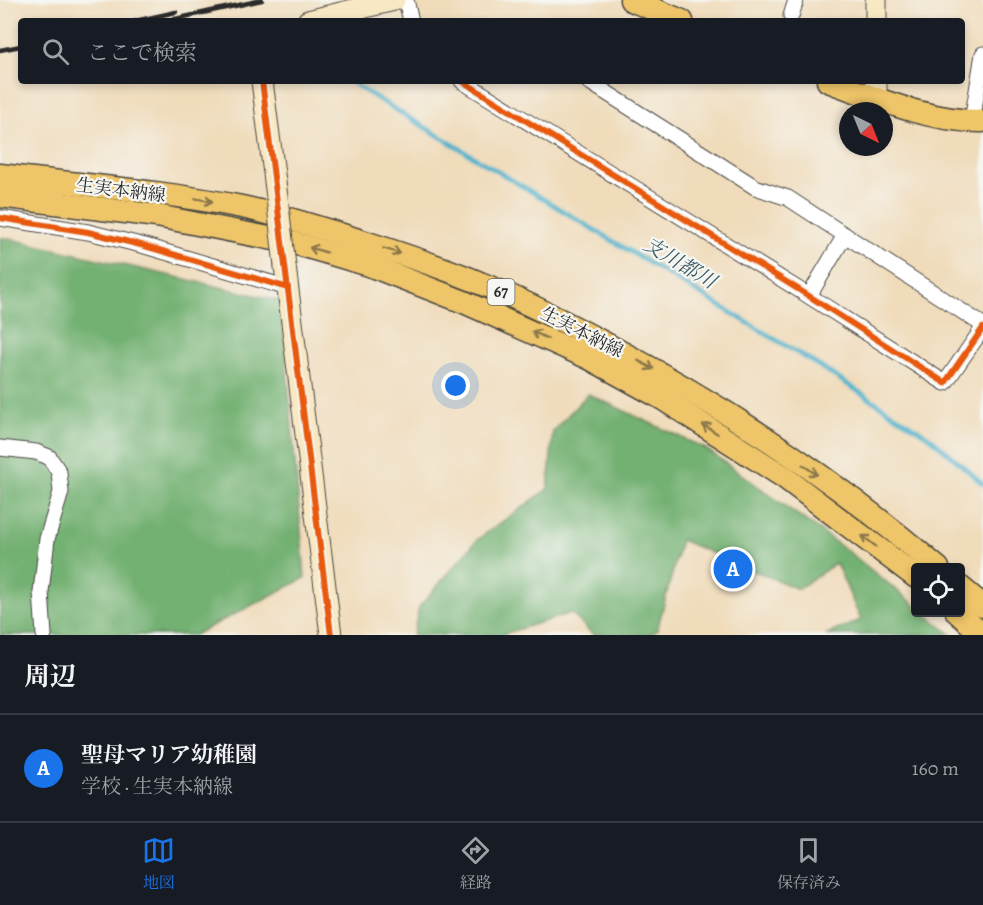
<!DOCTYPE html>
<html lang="ja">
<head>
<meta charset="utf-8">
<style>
  body { margin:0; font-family:Alegreya,"Noto Serif JP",serif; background:#242831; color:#f1f3f6 }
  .controls { position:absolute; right:18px; bottom:18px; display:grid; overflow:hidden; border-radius:6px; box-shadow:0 3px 9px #0003 }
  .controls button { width:54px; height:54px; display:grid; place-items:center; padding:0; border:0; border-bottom:2px solid #363941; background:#171b24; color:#f1f3f6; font:30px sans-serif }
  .compass { position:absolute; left:839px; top:102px; width:54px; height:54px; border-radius:50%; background:#171b24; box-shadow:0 3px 9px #0003; rotate:137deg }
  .you { position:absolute; left:456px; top:386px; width:21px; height:21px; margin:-15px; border:4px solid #fff; border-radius:50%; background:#1a73e8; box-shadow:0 0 0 9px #1a73e833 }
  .badge { display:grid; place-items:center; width:39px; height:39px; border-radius:50%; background:#1a73e8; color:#fff; font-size:20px; font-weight:700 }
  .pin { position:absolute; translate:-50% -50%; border:3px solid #fff; box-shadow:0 2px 6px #0006 }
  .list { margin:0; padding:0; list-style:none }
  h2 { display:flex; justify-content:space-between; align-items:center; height:78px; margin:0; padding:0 24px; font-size:26px }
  h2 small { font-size:20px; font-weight:400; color:#9ea1a6 }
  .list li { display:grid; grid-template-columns:39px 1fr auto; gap:18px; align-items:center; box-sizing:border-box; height:108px; padding:0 24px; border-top:2px solid #363941 }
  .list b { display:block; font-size:22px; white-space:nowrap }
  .list p { margin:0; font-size:20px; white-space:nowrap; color:#9ea1a6 }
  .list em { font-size:20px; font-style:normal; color:#9ea1a6 }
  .icon { flex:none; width:33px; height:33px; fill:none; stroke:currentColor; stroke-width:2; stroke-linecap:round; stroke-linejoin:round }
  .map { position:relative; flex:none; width:983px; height:635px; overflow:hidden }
  .search { position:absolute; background:#171b24; box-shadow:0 3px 9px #0003; left:18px; right:18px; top:18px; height:66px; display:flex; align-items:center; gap:15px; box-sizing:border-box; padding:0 21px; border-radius:6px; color:#9ea1a6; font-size:22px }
  .sheet { height:186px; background:#171b24 }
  nav { display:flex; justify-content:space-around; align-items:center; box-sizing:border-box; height:84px; border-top:2px solid #363941; background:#171b24; font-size:16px; color:#9ea1a6 }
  nav a { display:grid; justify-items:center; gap:3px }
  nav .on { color:#1a73e8 }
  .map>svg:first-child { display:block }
  .forest { fill:#73b172; stroke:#4f6e4e; stroke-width:1.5 }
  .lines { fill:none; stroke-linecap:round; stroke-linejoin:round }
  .stream { stroke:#4db2cc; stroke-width:4.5 }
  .street-casing { stroke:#494641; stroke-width:17 }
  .secondary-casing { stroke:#494641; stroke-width:23 }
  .primary-casing { stroke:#494641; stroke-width:25 }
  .street { stroke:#fff; stroke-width:15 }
  .secondary { stroke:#f8e8c3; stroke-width:21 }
  .primary { stroke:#eec569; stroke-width:22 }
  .rail { stroke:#2b2b2b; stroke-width:4.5 }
  .secondary-bridge-casing { stroke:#494641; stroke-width:23; stroke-linecap:butt }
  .secondary-bridge { stroke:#f8e8c3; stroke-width:21 }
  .cycleway-casing { stroke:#f6f6f2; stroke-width:10 }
  .cycleway { stroke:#e8590c; stroke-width:6 }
  .oneway { stroke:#8c784a }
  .labels { text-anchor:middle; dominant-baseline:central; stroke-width:4.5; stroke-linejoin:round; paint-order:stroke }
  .shield { fill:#f6f6f2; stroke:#686867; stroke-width:1.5 }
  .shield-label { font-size:16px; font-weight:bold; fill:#2b2b2b }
  .street-label { font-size:18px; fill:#2b2b2b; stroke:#f6f6f2 }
  .water-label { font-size:20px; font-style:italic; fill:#375a63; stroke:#f6f6f2 }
</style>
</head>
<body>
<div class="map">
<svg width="983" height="635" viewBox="0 0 983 635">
  <rect width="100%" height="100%" fill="#f6f6f2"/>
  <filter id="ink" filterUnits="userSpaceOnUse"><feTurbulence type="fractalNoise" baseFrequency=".0167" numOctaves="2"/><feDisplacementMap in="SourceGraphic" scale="12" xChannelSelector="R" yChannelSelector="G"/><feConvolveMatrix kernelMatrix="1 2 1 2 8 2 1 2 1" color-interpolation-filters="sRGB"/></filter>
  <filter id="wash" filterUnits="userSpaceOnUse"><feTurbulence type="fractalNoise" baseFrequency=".008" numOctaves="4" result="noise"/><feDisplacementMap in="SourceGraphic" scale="24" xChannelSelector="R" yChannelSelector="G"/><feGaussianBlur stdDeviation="1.35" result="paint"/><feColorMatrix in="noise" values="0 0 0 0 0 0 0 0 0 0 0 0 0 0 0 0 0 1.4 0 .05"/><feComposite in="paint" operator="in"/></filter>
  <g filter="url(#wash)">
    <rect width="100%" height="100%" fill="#f0dcbb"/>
    <!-- forest -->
    <g class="forest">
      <polygon points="0,238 6,238 281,301 305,578 194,635 0,635"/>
      <polygon points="588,394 706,449 845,549 915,605 916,612 924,613 952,635 825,635 861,620 836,563 798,589 681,540 657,630 649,635 593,635 571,613 500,635 413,635 419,607 478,539 548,489 553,431"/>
    </g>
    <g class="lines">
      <!-- stream -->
      <polyline class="stream" points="352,81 360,88 811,361 931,438 983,484"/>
    </g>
  </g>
  <g filter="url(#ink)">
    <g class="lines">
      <!-- street casing -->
      <g class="street-casing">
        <g id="street">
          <polyline points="406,0 411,21"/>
          <polyline points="791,16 796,0"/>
          <polyline points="462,81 809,296 945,383 983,328"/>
          <polyline points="588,81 755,187 788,198 983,325"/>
          <polyline points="972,121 983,54"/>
          <polyline points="0,218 88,232 145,246 288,288"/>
          <polyline points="809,296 845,235"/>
          <polyline points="0,448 36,452 49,457 59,472 61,492 47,539 41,592 44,635"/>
        </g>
      </g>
      <!-- secondary casing -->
      <g class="secondary-casing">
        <g id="secondary">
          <polyline points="876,0 876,21"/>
          <polyline points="308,21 394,0"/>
          <polyline points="262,81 277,197"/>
          <polyline points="876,81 876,98"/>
          <polyline points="285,266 331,635"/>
        </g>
      </g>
      <!-- primary casing -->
      <g class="primary-casing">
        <g id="primary">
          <polyline points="631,0 682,21"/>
          <path d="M828,81C877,99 931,122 983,121"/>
          <path d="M0,175C81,185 163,191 242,207C280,215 316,227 352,238C395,252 438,265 480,283C523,300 565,322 606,344C724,406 837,481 938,568"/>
          <polyline points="0,196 157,216 294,243 369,265 464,302 589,358 663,399 784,477 916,577"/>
          <polyline points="960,587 983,606"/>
          <polyline points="957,612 983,635"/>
        </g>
      </g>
      <!-- street -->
      <use href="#street" class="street"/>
      <!-- secondary -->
      <use href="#secondary" class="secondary"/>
      <!-- primary -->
      <use href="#primary" class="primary"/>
      <!-- rail -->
      <g class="rail">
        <polyline points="135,21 176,12"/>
        <polyline points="166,21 262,0"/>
        <polyline points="0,50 21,46"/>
      </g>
      <!-- secondary-bridge casing -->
      <g class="secondary-bridge-casing">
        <polyline id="secondary-bridge" points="277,197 285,266"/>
      </g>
      <!-- secondary-bridge -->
      <use href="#secondary-bridge" class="secondary-bridge"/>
      <!-- cycleway casing -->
      <g class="cycleway-casing">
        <g id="cycleway">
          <polyline points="262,81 331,635"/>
          <polyline points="462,81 809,296 945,383 983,328"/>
          <polyline points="0,218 88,232 145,246 288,288"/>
        </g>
      </g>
      <!-- cycleway -->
      <use href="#cycleway" class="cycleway"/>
    </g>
    <!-- one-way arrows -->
    <defs><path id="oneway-shaft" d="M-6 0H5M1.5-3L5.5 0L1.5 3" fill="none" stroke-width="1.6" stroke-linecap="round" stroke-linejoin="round" transform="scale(1.5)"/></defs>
    <g class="oneway">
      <use href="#oneway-shaft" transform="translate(204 200) rotate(10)"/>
      <use href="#oneway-shaft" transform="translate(318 250) rotate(-164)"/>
      <use href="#oneway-shaft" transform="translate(392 251) rotate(17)"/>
      <use href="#oneway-shaft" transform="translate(540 335) rotate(-155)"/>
      <use href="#oneway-shaft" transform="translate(646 365) rotate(29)"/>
      <use href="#oneway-shaft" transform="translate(710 429) rotate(-148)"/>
      <use href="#oneway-shaft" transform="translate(810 470) rotate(35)"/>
      <use href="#oneway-shaft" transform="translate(869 541) rotate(-142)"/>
    </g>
  </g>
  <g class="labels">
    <!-- shield labels -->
    <rect class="shield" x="487.5" y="279" width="27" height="26" rx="4.5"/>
    <g class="shield-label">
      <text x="501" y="292">67</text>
    </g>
    <!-- street labels -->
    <g class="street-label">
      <text transform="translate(121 190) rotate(7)">生実本納線</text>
      <text transform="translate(582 332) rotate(27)">生実本納線</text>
    </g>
    <!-- water labels -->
    <g class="water-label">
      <text transform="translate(680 263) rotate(31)">支川都川</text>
    </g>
  </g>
</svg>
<div class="controls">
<button><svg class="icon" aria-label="locate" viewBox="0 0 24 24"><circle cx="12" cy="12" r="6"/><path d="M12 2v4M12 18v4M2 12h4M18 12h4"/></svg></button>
</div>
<svg class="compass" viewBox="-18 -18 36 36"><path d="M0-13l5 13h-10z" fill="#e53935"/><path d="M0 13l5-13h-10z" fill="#9ea1a6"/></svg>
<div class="you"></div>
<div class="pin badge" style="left:733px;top:569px">A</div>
<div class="search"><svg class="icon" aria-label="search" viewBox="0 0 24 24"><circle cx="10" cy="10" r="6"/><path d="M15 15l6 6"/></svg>ここで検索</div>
</div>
<section class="sheet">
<h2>周辺<small></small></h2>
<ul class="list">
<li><span class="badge">A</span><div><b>聖母マリア幼稚園</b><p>学校 · 生実本納線</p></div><em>160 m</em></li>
</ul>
</section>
<nav>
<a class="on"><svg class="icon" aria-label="map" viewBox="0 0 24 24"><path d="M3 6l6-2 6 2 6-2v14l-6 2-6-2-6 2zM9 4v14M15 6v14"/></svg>地図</a>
<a><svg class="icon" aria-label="directions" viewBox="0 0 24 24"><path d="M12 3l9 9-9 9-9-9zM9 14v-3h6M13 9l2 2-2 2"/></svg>経路</a>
<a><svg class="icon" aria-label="saved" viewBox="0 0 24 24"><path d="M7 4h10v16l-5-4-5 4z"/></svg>保存済み</a>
</nav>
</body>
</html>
